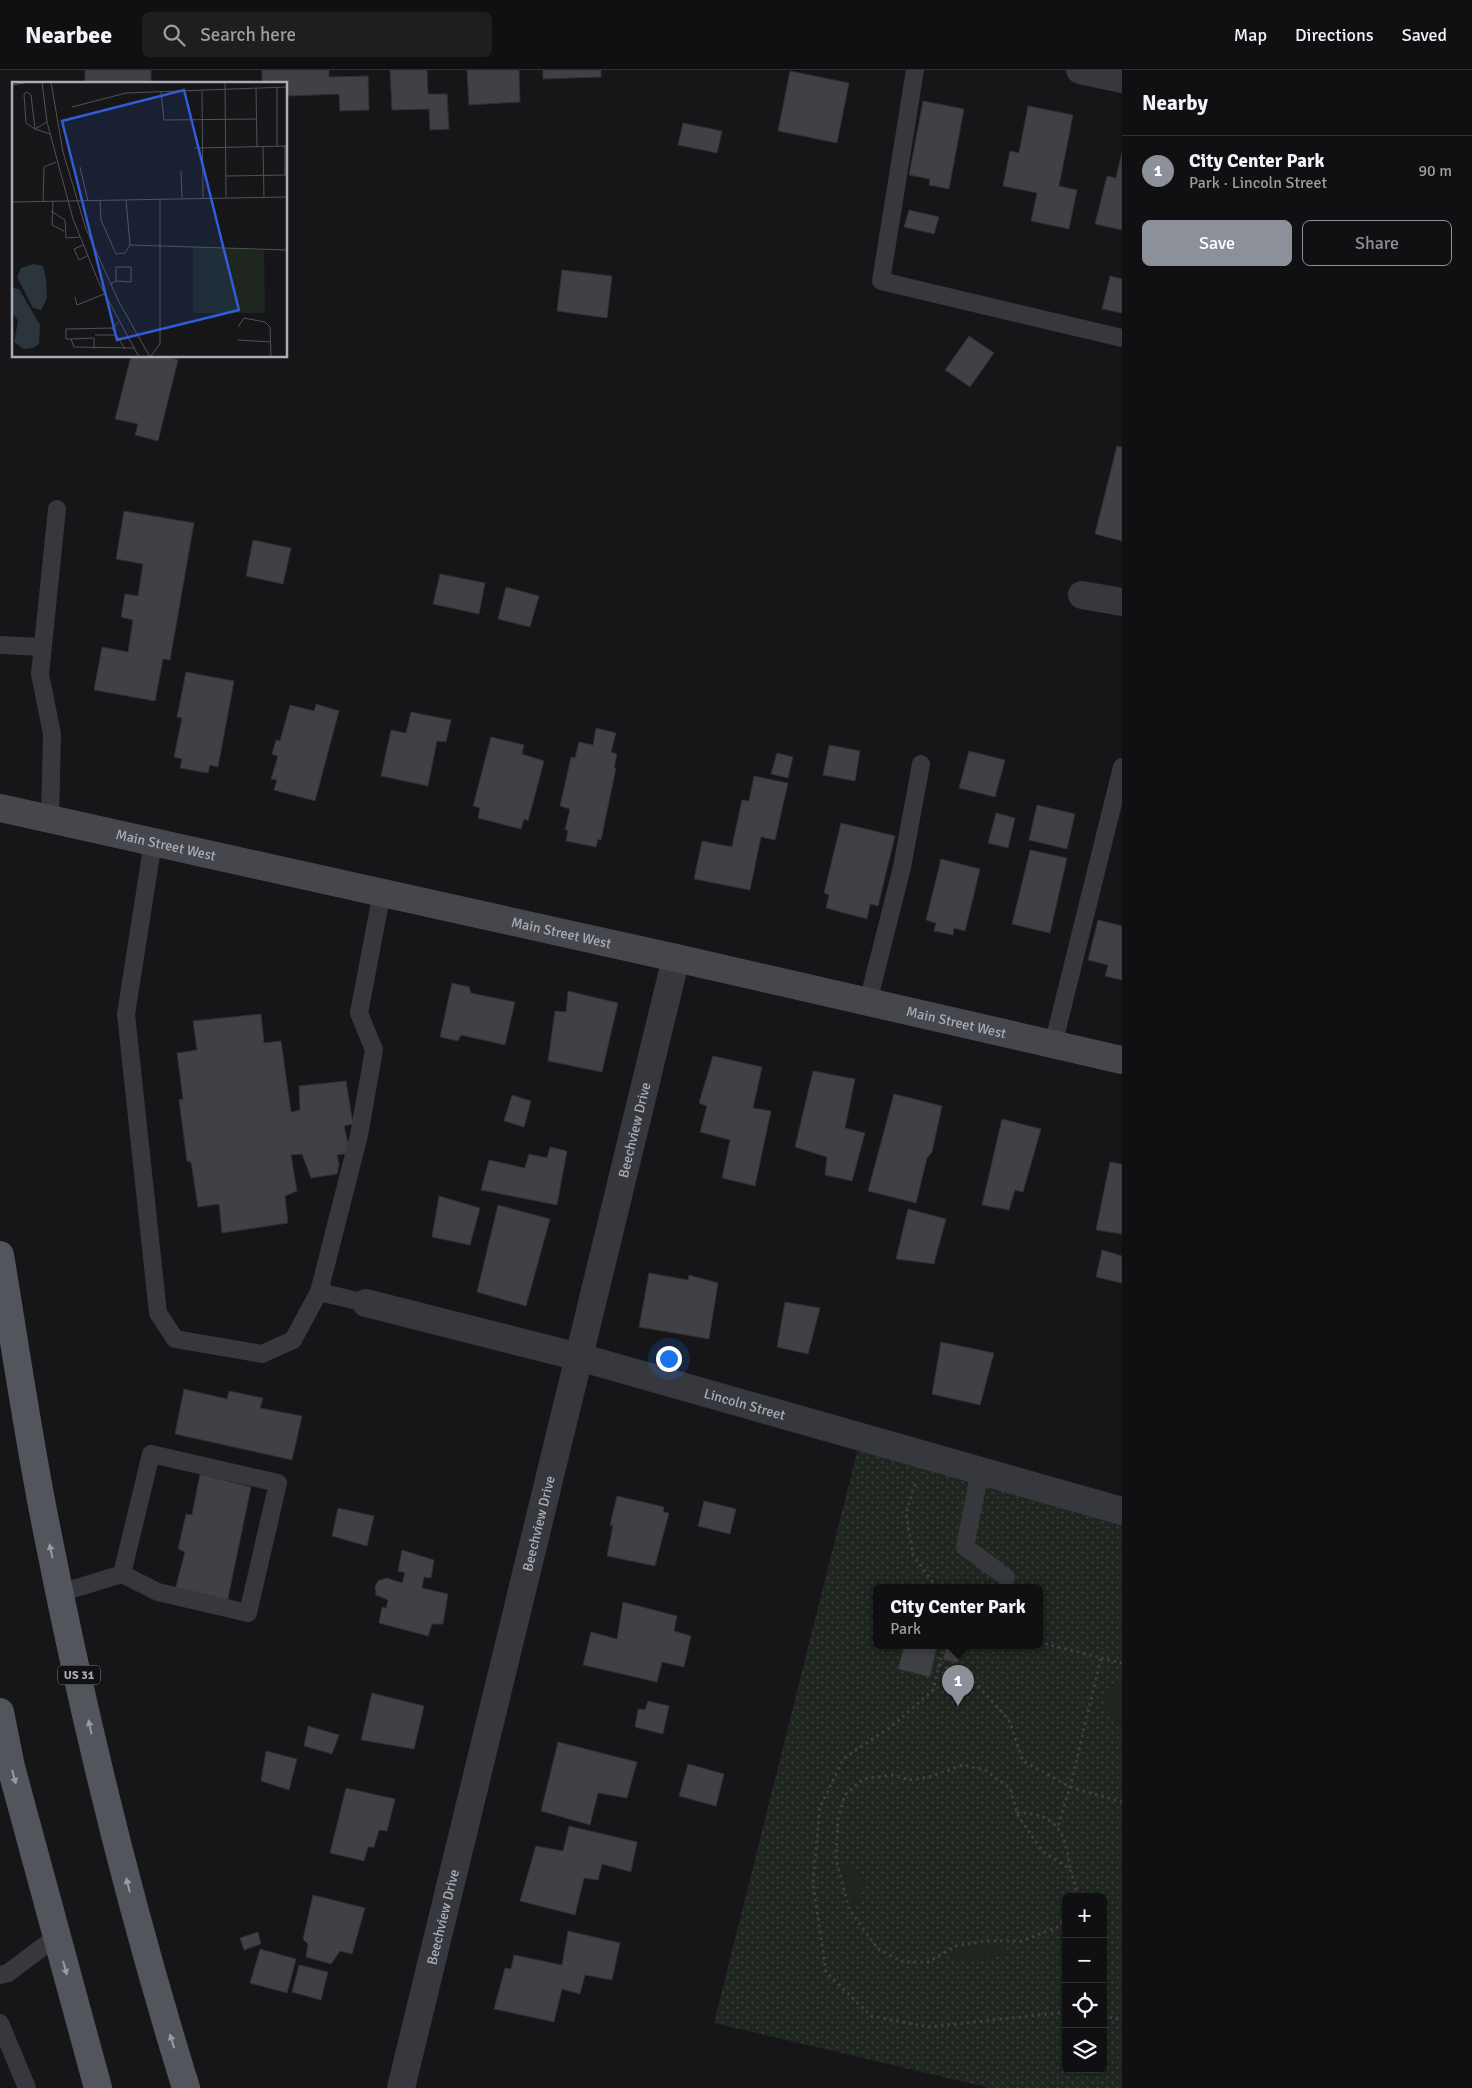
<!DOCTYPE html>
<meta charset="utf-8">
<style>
:root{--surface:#101012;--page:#1e1e20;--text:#f1f3f6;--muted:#9c9d9f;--line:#303032;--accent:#8c9099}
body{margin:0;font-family:Signika,sans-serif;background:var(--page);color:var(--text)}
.controls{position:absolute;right:15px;bottom:15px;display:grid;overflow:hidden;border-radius:8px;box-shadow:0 1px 4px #0004}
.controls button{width:45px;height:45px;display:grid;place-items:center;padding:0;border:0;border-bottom:1px solid var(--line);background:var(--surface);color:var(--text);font:25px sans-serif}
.you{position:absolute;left:668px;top:1288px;width:18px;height:18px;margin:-12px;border:4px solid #fff;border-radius:50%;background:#1a73e8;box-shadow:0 0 0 8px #1a73e833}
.badge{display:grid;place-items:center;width:32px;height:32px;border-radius:50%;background:var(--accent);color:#fff;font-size:16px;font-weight:700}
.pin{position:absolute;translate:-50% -41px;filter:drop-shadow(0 1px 2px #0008)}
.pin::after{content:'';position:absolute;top:26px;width:18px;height:15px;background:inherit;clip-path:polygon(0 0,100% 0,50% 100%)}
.popup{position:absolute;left:873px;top:1514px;width:170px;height:65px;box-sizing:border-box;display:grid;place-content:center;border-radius:8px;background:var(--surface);filter:drop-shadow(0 1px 4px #0005);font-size:16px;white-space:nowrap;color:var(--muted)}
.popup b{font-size:19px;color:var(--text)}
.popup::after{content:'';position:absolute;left:50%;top:100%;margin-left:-10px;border:10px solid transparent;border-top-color:var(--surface)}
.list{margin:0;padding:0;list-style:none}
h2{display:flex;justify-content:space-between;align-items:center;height:65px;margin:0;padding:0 20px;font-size:21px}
h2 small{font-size:16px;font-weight:400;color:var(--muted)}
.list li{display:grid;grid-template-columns:32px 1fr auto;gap:15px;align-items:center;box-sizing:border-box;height:70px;padding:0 20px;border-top:1px solid var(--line)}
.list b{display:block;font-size:19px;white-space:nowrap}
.list p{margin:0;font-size:16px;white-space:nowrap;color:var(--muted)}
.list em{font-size:16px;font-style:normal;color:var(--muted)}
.actions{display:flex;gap:10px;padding:15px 20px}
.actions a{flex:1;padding:11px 0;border:1px solid var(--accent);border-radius:8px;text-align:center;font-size:18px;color:var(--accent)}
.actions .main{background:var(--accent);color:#fff}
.icon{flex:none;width:28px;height:28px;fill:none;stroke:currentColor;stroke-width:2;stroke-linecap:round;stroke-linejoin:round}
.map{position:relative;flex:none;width:1122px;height:2018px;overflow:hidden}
header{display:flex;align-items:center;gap:30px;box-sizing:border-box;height:70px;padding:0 25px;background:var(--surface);border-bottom:1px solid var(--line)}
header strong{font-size:24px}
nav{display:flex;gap:28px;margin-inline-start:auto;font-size:18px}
.search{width:350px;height:45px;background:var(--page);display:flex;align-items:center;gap:12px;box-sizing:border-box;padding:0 18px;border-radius:8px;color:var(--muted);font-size:19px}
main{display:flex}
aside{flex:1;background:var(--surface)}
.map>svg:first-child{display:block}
.park{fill:url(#park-dots);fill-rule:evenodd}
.garden{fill:#1e261f}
.building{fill:#404145;stroke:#303034}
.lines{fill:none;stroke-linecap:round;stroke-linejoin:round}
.path{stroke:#3d3f44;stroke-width:3;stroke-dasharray:2.5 4;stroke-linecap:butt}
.lane{stroke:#37383d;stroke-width:18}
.street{stroke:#37383d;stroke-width:28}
.secondary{stroke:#45474d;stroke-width:28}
.primary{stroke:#53555c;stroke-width:28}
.oneway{fill:#979ba6}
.labels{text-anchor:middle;stroke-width:4;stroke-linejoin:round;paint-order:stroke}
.shield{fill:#111113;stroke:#7b7e86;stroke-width:1}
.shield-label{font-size:12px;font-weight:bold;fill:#a8adb8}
.street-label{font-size:14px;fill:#a8adb8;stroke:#111113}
.inset-road{fill:none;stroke:#505258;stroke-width:1}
.view{fill:#325cd3;fill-opacity:0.15;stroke:#325cd3;stroke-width:2.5}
.inset-edge{fill:none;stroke:#a8adb8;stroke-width:2.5}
</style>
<header>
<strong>Nearbee</strong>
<div class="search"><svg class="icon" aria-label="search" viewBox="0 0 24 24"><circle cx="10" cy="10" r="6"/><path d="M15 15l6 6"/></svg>Search here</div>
<nav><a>Map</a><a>Directions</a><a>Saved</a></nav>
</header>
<main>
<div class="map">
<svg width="1122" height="2018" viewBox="0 0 1122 2018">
<defs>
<pattern id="park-dots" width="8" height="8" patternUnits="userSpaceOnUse" patternTransform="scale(1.25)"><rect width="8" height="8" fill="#1e261f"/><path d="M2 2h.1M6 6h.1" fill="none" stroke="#3c433d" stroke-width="1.8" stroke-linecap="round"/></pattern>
</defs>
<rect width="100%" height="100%" fill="#161618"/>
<path class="park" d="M861,1366l261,80v572h-132l-276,-65zM877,1517h162v58h-162zM1066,1827h37v172h-37z"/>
<path class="garden" d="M1122,1608v47c-20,-17 -26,-33 0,-47z
M837,1792c30,6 35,27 12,47z
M987,1871h22l-6,14 -33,6 -27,-7 13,-8z"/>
<path class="building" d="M85,0h66v14h-66z
M262,0h67v7l39,-1 1,34 -29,1 -1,-17 -53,2v-12h-24z
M390,0h37l1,24h19l2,35 -19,1 -1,-21 -37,1z
M467,0h52l1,32 -51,3z
M543,0h58v7l-58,2z
M790,1l59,12 -12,60 -59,-12z
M923,31l41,8 -15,80 -20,-4 1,-6 -21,-4z
M1028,36l45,9 -14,71 18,4 -8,39 -38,-8 6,-28 -34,-7 7,-35 9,2z
M683,53l39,8 -5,22 -39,-8z
M1122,82v78l-27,-6 12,-48 9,2z
M909,140l30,7 -5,17 -30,-7z
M562,200l50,6 -5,42 -50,-7z
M1110,206l12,3v34l-20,-4z
M969,266l25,17 -24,34 -25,-17z
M131,286h34l13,4 -20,81 -23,-6 3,-11 -23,-5z
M1117,376l5,1v94l-27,-7z
M124,441l70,12 -24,137 -7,-1 -8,42 -61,-11 8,-43 26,5 5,-32 -12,-3 4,-23 13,2 5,-32 -27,-5z
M253,470l38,8 -8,36 -37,-8z
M440,504l45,9 -6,31 -46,-10z
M506,517l33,9 -9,31 -32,-8z
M186,602l48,9 -16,86 -8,-2 -2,8 -28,-5 2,-9 -8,-2 8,-39 -5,-1z
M316,634l23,7 -24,90 -41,-11 3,-10 -6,-1 7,-23 -6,-2 4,-14 4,1 10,-36 24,6z
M411,642l40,8 -5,22 -9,-1 -9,45 -47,-10 10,-46 15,3z
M596,658l20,5 -5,19 6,2 -3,14h2l-15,72 -3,-1 -2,8 -30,-6 2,-11h-3l5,-21 -10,-3 11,-49 4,1 4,-16 14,3z
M491,667l33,8 -2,9 22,7 -16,60 -4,-2 -3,10 -43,-11 2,-10 -7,-2z
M829,675l31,6 -5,30 -32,-6z
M969,681l36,9 -10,37 -36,-9z
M777,683l16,4 -5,21 -17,-4z
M754,706l34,7 -13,57 -14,-3 -11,53 -56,-11 8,-38 30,6 10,-47 7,1z
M1037,735l38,9 -8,35 -38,-9z
M996,743l19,5 -7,30 -20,-5z
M841,753l54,13 -17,70 -8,-2 -3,15 -41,-11 3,-13 -5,-2z
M1030,780l37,8 -17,75 -38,-9z
M941,789l39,10 -15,62 -11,-3 -1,7 -19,-4 2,-8 -10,-3z
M1098,850l24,6v54l-17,-4 3,-11 -20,-5z
M452,913l17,4 2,6 44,9 -10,43 -44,-10 -3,6 -18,-4z
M568,921l50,12 -16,69 -54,-11 7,-50 11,1z
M261,944l3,29 17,-2 10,71 9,-2 -1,-24 47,-5 7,43 -9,2 6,27 -13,2 2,9 -2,10 -26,4 -9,-24 -11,1 6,36 -12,5 3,27 -66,10 -3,-29 -21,3 -7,-45 -4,-1 -8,-61 4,-1 -6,-46 20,-3 -4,-29z
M713,986l49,11 -9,41 18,3 -16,75 -33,-8 8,-38 -30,-8 7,-26 -8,-3z
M813,1001l42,8 -10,49 20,5 -13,48 -27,-6 2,-18 -32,-10z
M894,1024l48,12 -10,46 -5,6 -11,45 -48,-12z
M512,1025l19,6 -7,26 -20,-6z
M1002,1049l39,10 -18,63 -8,-2 -6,20 -27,-5z
M550,1077l17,4 -10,54 -76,-15 8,-30 36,8 4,-14 18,4z
M1110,1092l12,2v70l-26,-4z
M439,1126l41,12 -10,37 -38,-8z
M498,1135l52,14 -24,87 -49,-14z
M908,1139l38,10 -12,45 -38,-5z
M1102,1180l20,6v27l-26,-6z
M649,1203l39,7 1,-5 29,8 -9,56 -70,-12z
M785,1232l35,6 -12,46 -31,-7z
M941,1272l53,11 -14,52 -48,-11z
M184,1319l43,10 2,-8 34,7 -3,10 42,8 -10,44 -117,-26z
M200,1404l51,13 -24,116 -52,-13 10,-38 -7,-3 8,-35 6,1z
M617,1426l47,11 -1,5 6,1 -14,53 -48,-10 6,-31h-3z
M704,1431l32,8 -6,25 -32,-8z
M338,1438l36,8 -7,30 -35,-10z
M402,1480l32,10 -3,18 -7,-1 -2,11 26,6 -5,30h-11l-4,12 -49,-13 3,-16 4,1 2,-8 -12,-5 -1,-8 3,-6 9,-3 15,5 3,-10 -7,-2z
M623,1532l54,14 -3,15 17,5 -7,31 -22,-5 -5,20 -74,-17 8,-33 26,7z
M904,1575h33l-7,32 -32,-8z
M947,1575h14l-3,18 -15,-4z
M372,1623l52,13 -10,43 -53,-9z
M648,1631l21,5 -6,28 -28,-7 3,-18 7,1z
M308,1656l31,9 -7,19 -28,-8z
M558,1672l79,20 -10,36 -29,-5 -8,32 -49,-14z
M266,1681l31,8 -8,31 -28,-9z
M688,1694l36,10 -8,32 -37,-10z
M346,1718l49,11 -8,32 -8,-1 -5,17h-6l-4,14 -34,-8z
M569,1756l68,16 -6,30 -29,-8 -4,16 -14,-2 -9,37 -55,-14 16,-55 27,5z
M313,1825l52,13 -13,46 -12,-3 -9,13 -25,-7 2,-13 -5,-5z
M568,1861l52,12 -8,37 -27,-5 -5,19 -18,-5 -8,33 -60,-13 11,-41 6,1 3,-14 48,10z
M258,1862l3,12 -17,6 -4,-12z
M260,1879l36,10 -9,34 -37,-10z
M299,1895l29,7 -7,28 -29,-8z"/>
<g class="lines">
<path class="path" d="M915,1414l-9,29 7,42 23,32
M1039,1572l62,16 -31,129 -12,39
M944,1575l-11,45 -41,36 -48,32 -24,49 -7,76 13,89 45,44 58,11 137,-15
M1101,1588l21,5
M939,1595l30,11 40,44 14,41 47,26 52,15
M1017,1743c39,-1 49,20 53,55
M1066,1846l-8,11 -36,14h-35l-31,5 -28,16h-25l-25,-13 -29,-40 -13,-50 2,-40 7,-24 18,-16 30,-4 16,5 20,-3 34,-12 22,5 25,18 8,28 25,36 27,17 6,17 -2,11
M1103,1946l19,4"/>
<path class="lane" d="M915,0l-34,211 241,57
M0,575l43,2
M50,749l2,-85 -12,-60 17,-165
M153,772l-27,172 32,299 17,26 87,15 31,-14 26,-48 40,-157 15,-85 -15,-37 23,-121
M868,932l34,-135 19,-103
M1053,975l69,-278
M319,1222l47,11
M980,1401l-15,76 41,30
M60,1523l62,-19 29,-120 127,29 -30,130 -90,-21 -36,-18
M0,1905l8,-2 48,-36
M0,1953l27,65"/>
<g class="street">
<path d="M1080,0l42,9"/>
<path d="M1082,525l40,7"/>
<path id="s1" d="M366,1233l213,54 543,154"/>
<path id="s2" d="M401,2018l275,-1130"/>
</g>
<path class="secondary" id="s3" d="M0,738l676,150 446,102"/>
<path class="primary" d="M0,1185c15,90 28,181 46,271 37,189 83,378 140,562
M0,1642l11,55 87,321"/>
</g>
<defs><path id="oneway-solid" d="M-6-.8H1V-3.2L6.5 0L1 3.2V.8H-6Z" transform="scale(1.25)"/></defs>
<g class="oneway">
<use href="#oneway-solid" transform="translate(51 1481) rotate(-102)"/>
<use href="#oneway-solid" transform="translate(90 1657) rotate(-102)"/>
<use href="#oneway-solid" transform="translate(14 1707) rotate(75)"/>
<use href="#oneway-solid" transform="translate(128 1815) rotate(-104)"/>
<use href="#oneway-solid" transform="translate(65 1898) rotate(75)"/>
<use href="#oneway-solid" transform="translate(172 1971) rotate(-107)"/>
</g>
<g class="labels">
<rect class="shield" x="58" y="1595.5" width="42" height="19" rx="4"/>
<g class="shield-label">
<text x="79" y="1609">US 31</text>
</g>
<g class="street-label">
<text dy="5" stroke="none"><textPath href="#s3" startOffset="170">Main Street West</textPath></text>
<text dy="5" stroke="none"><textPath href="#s3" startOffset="575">Main Street West</textPath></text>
<text dy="5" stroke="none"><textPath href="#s3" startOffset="980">Main Street West</textPath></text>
<text dy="5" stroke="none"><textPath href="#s2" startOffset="986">Beechview Drive</textPath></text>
<text dy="5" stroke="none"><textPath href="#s1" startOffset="392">Lincoln Street</textPath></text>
<text dy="5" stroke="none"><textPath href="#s2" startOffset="581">Beechview Drive</textPath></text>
<text dy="5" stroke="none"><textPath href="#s2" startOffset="176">Beechview Drive</textPath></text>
</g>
</g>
<g transform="translate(12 12)">
<rect width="275" height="275" fill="#161618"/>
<path d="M181,164l71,4 1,63h-72z" fill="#1e261f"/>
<path d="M239 188a7 7 0 1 1 14 0a7 7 0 1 1-14 0Z" fill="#1e261f"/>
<path d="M21,182l10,2 3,12 1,20 -6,12 -8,-2 -16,-31 4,-9zM0,206l7,1 21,36 -1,19 -6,4 -9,1 -10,-7 4,-21 -6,-9z" fill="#2c353c"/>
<path class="inset-road" d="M30,0l5,40 26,97 26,64 40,74M39,0l12,70 23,77 33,73 31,55M213,0l1,115M0,3l17,-3M265,5v60M244,7l1,58M190,9l1,107M15,10l4,3 4,34 -9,-6 -2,-29zM149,10l3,28 93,-1M60,25l54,-14 161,-6M35,40l-12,7 15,5M273,64v29M251,65l1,50M182,66l93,-2M68,85l8,34M169,89l1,27M214,94l61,-1M88,118l1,20 15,34 9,-1 5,-8 -4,-45M41,119l-1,24 12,6M0,120l275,-5M31,120l1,-35 12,-5M39,129l14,9 1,18 14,-1M71,163l-9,4 5,11 8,-4M118,163l157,5M98,202l6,-3v-14h15v15l-15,-1M63,215l2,8 27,-11M107,240l-7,6 -46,1v10h5l3,8 60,1M226,245l6,-9 21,4 5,5 1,30M100,246l13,21M83,253h21M59,257l23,-1v11M226,258l33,2M138,275l10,-13v-145"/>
<path class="view" d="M172,8l55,220 -122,30 -55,-219z"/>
<rect width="275" height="275" class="inset-edge"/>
</g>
</svg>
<div class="controls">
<button>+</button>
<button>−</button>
<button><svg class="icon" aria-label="locate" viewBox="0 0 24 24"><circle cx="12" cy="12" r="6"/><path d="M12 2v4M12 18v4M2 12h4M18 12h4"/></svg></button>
<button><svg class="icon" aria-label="layers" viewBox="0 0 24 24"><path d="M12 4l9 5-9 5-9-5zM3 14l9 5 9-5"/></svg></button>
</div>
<div class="you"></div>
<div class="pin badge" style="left:958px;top:1636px">1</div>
<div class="popup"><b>City Center Park</b>Park</div>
</div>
<aside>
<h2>Nearby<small></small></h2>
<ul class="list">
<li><span class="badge">1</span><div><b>City Center Park</b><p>Park · Lincoln Street</p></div><em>90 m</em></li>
</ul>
<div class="actions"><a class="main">Save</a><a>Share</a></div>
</aside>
</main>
